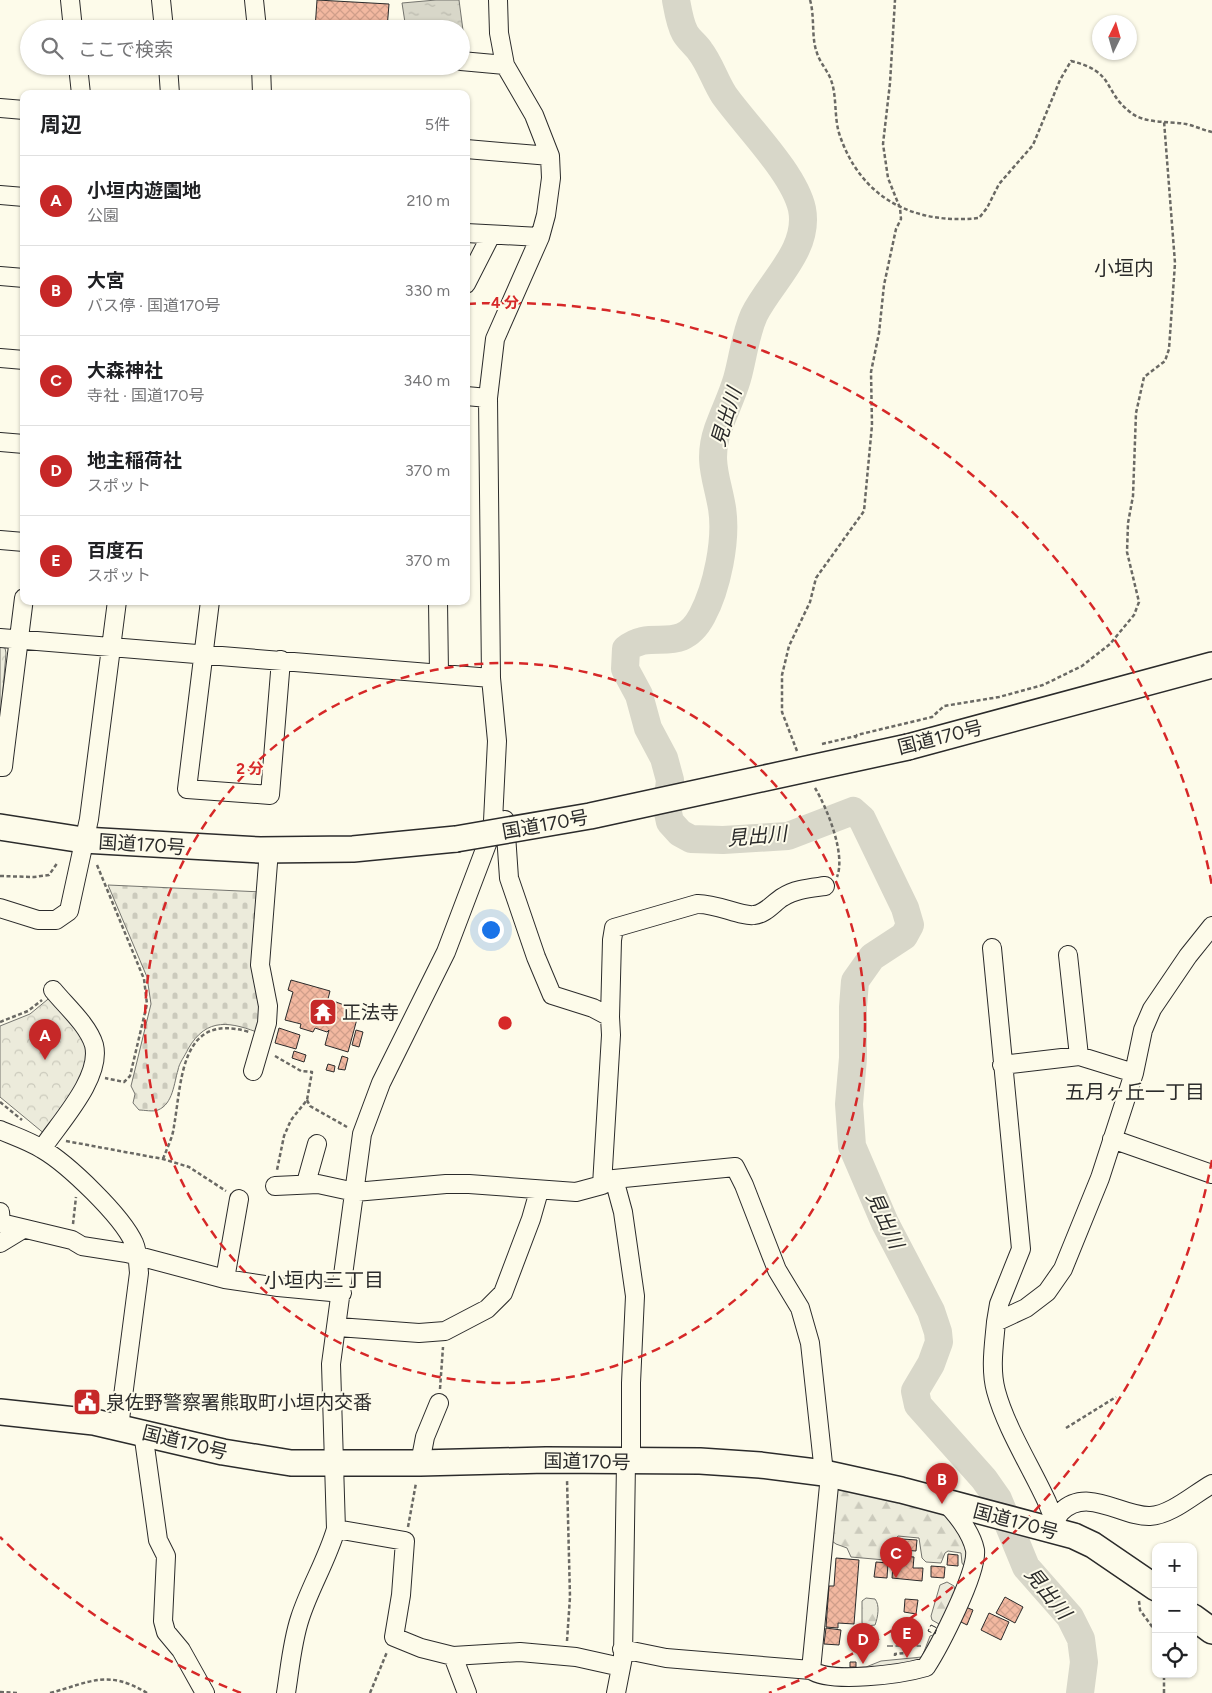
<!DOCTYPE html>
<html lang="ja">
<meta charset="utf-8">
<style>
:root{--surface:#fff;--page:#f6f6f6;--text:#202124;--muted:#757577;--line:#e0e0e0;--accent:#c62828}
body{margin:0;font-family:Figtree,"Noto Sans JP",sans-serif;background:var(--page);color:var(--text)}
.controls{position:absolute;right:15px;bottom:15px;display:grid;overflow:hidden;border-radius:10px;box-shadow:0 1px 4px #0004}
.controls button{width:45px;height:45px;display:grid;place-items:center;padding:0;border:0;border-bottom:1px solid var(--line);background:var(--surface);color:var(--text);font:25px sans-serif}
.compass{position:absolute;left:1092px;top:15px;width:45px;height:45px;border-radius:50%;background:var(--surface);box-shadow:0 1px 4px #0004;rotate:5deg}
.you{position:absolute;left:490px;top:929px;width:18px;height:18px;margin:-12px;border:4px solid #fff;border-radius:50%;background:#1a73e8;box-shadow:0 0 0 8px #1a73e833}
.badge{display:grid;place-items:center;width:32px;height:32px;border-radius:50%;background:var(--accent);color:#fff;font-size:16px;font-weight:700}
.pin{position:absolute;translate:-50% -41px;filter:drop-shadow(0 1px 2px #0008)}
.pin::after{content:'';position:absolute;top:26px;width:18px;height:15px;background:inherit;clip-path:polygon(0 0,100% 0,50% 100%)}
.list{margin:0;padding:0;list-style:none}
h2{display:flex;justify-content:space-between;align-items:center;height:65px;margin:0;padding:0 20px;font-size:21px}
h2 small{font-size:16px;font-weight:400;color:var(--muted)}
.list li{display:grid;grid-template-columns:32px 1fr auto;gap:15px;align-items:center;box-sizing:border-box;height:90px;padding:0 20px;border-top:1px solid var(--line)}
.list b{display:block;font-size:19px;white-space:nowrap}
.list p{margin:0;font-size:16px;white-space:nowrap;color:var(--muted)}
.list em{font-size:16px;font-style:normal;color:var(--muted)}
.icon{flex:none;width:28px;height:28px;fill:none;stroke:currentColor;stroke-width:2;stroke-linecap:round;stroke-linejoin:round}
.map{position:relative;flex:none;width:1212px;height:1693px;overflow:hidden}
.search{position:absolute;background:var(--surface);box-shadow:0 1px 4px #0004;left:20px;top:20px;width:450px;height:55px;display:flex;align-items:center;gap:12px;box-sizing:border-box;padding:0 18px;border-radius:28px;color:var(--muted);font-size:19px}
.panel{position:absolute;background:var(--surface);box-shadow:0 1px 4px #0004;left:20px;top:90px;width:450px;height:515px;border-radius:10px}
.map>svg:first-child{display:block}
.forest{fill:url(#forest-firs);stroke:#74746e}
.cemetery{fill:url(#cemetery-stones);stroke:#74746e}
.park{fill:url(#park-crowns);stroke:#74746e}
.water{fill:url(#water-ripples);stroke:#74746e}
.lines{fill:none;stroke-linecap:round;stroke-linejoin:round}
.river{stroke:#d8d7c9;stroke-width:28}
.building{fill:url(#building-cross-hatch);stroke:#2b2b2b}
.minor-casing{stroke:#2b2b2b;stroke-width:20}
.highway-casing{stroke:#2b2b2b;stroke-width:28}
.path{stroke:#6a6964;stroke-width:2.5;stroke-dasharray:4 2.5;stroke-linecap:butt}
.minor{stroke:#fdfbea;stroke-width:18}
.highway{stroke:#fdfbea;stroke-width:25}
.highway-bridge-casing{stroke:#2b2b2b;stroke-width:28;stroke-linecap:butt}
.highway-bridge{stroke:#fdfbea;stroke-width:25}
.fence{stroke:#2b2b2b;stroke-width:1;stroke-dasharray:6 2.5;stroke-linecap:butt}
.ring{fill:none;stroke:#d62828;stroke-width:2.5;stroke-dasharray:9 6}
.labels{text-anchor:middle;stroke-width:4;stroke-linejoin:round;paint-order:stroke}
.street-label{font-size:19px;fill:#2b2b2b;stroke:#fdfbea}
.poi-label{font-size:19px;fill:#2b2b2b;stroke:#fdfbea;text-anchor:start}
.neighbourhood-label{font-size:20px;fill:#2b2b2b;stroke:#fdfbea}
.water-label{font-size:20px;font-style:italic;fill:#2b2b2b;stroke:#fdfbea}
.centre{fill:#d62828;stroke:#fdfbea;stroke-width:2.5}
.ring-label{font-size:15px;text-anchor:middle;font-weight:bold;fill:#d62828;stroke:#fdfbea;stroke-width:4;stroke-linejoin:round;paint-order:stroke}
</style>
<div class="map">
<svg width="1212" height="1693" viewBox="0 0 1212 1693">
<defs>
<pattern id="forest-firs" width="22" height="20" patternUnits="userSpaceOnUse" patternTransform="scale(1.25)"><rect width="22" height="20" fill="#ecebdb"/><path d="M5 1l3.5 6h-7zM16 11l3.5 6h-7z" fill="#cbcabc"/></pattern>
<pattern id="cemetery-stones" width="16" height="16" patternUnits="userSpaceOnUse" patternTransform="scale(1.25)"><rect width="16" height="16" fill="#ecebdb"/><path d="M2 7V4a2 2 0 0 1 4 0v3zM10 15v-3a2 2 0 0 1 4 0v3z" fill="#cbcabc"/></pattern>
<pattern id="park-crowns" width="20" height="18" patternUnits="userSpaceOnUse" patternTransform="scale(1.25)"><rect width="20" height="18" fill="#ecebdb"/><path d="M2 6a3 3 0 1 1 6 0M12 15a3 3 0 1 1 6 0" fill="none" stroke="#cbcabc"/></pattern>
<pattern id="water-ripples" width="26" height="14" patternUnits="userSpaceOnUse" patternTransform="scale(1.25)"><rect width="26" height="14" fill="#d8d7c9"/><path d="M2 4q2-2 4 0t4 0M15 11q2-2 4 0t4 0" fill="none" stroke="#bab9ad"/></pattern>
<pattern id="building-cross-hatch" width="8" height="8" patternUnits="userSpaceOnUse" patternTransform="scale(1.25)"><rect width="8" height="8" fill="#f2b8a0"/><path d="M0 0l8 8M0 8l8-8" fill="none" stroke="#d09e8a"/></pattern>
</defs>
<rect width="100%" height="100%" fill="#fdfbea"/>
<path class="forest" d="M841,1487l106,24 24,43 -7,12 -2,-3 -1,-10 -13,-2 -3,2 -4,10 -15,-1 -4,-4 -3,-20 -21,-2c-7,7 -5,18 -13,24l-34,-3 -4,-9 -11,-4 -4,-3 4,-50z
M947,1582l7,4 1,5 -13,32 -3,1 -7,-4 -1,-4 9,-31z
M866,1598l9,1c5,6 3,18 0,26l-9,1 -4,-3v-22z
M933,1635l3,1 -10,23 -57,11 -24,-2 21,-1 15,-6 41,-4 8,-21z"/>
<path class="cemetery" d="M108,885l154,7v142c-31,-12 -55,-18 -74,15 -3,7 -9,14 -10,21 -4,13 -5,34 -20,40 -5,2 -14,0 -19,0l-6,-7 2,-9 -4,-8 20,-82 -4,-27z"/>
<path class="park" d="M0,647l5,1 1,5 -6,73z
M53,995l35,49v28l-42,63 -46,-38v-71l30,-12z"/>
<path class="water" d="M436,0h23l5,38h-3v-9h-55l-4,-26z"/>
<g class="lines">
<path class="river" d="M676,0c2,11 4,24 9,33 4,7 11,12 15,18 10,13 15,30 24,44 22,31 70,78 78,114 8,41 -32,73 -48,106 -9,20 -11,43 -17,64 -5,17 -13,33 -19,50 -11,32 -1,49 4,79 5,32 -5,80 -20,108 -22,41 -50,11 -76,33l-1,20 14,26 9,33 16,30 6,22 -3,28 3,14 10,11 11,6 32,1 65,-4 65,-25 9,8 43,89 5,17 -6,11 -32,21 -17,24 -2,26v51l-4,46 3,42 33,77 46,88 7,21 1,10 -8,22 -16,27 3,14 66,74 14,20 28,68 44,50 11,22 3,23 -4,31"/>
</g>
<path class="building" d="M317,0l72,4 -2,25h-72z
M291,980l39,11 -2,8 24,9 -3,9 8,2 -9,33 -23,-7 4,-15 -2,2 -12,-4 -2,4 -13,-4 1,-4 -16,-4 8,-28 -5,-2z
M279,1028l21,7 -4,14 -21,-6z
M356,1030l7,2 -4,15 -7,-2z
M294,1051l12,4 -2,7 -12,-4z
M342,1056l6,2 -3,12 -7,-1z
M328,1064l7,2 -1,6 -8,-2z
M902,1539l15,1 -1,11 -15,-1z
M948,1554l10,1v11l-11,-1z
M902,1556l12,1 -1,11h10l-1,13 -30,-3 1,-12 8,1z
M836,1558l23,2 -5,64 -16,-1v5l-12,-1 3,-41h5z
M876,1562l12,1 -1,15 -13,-1z
M931,1566l14,1 -1,11 -13,-1z
M1005,1597l18,10 -8,16 -19,-10z
M905,1599l13,1 -2,14 -12,-2z
M963,1606l10,4 -6,15 -10,-5z
M989,1613l20,9 -8,18 -20,-10z
M826,1628l15,2 -2,15 -15,-1z
M850,1662h6v5h-6z"/>
<g class="lines">
<defs>
<path id="minor" d="M70,0l3,29
M161,0l3,29
M254,0l3,29
M461,61l44,4
M78,66l3,28
M168,66l2,28
M261,66l1,28
M0,108l24,2
M466,149l84,7
M0,195l24,2
M466,233l74,4
M0,276l24,2
M466,284l25,-49
M0,358l24,2
M466,396l22,2
M0,442l24,2
M0,540l24,2
M210,601l-23,188 83,6 11,-135
M438,601l1,72
M0,638l491,40
M0,767h3l1,-9 20,-160
M505,820l4,58 27,79 16,38 41,13 17,9 1,18 -9,150
M0,908l38,12h18l13,-9 20,-92 28,-218
M992,948l29,301 -22,55 -3,18
M1068,955l11,101
M610,1017l2,-77 2,-12 83,-24c18,-1 45,13 57,11 12,-1 20,-13 29,-18 12,-8 28,-9 42,-11
M1002,1065l77,-9 55,17
M253,1071l14,-48 1,-17 -8,-41 9,-115
M0,1130c14,6 29,11 42,19 26,15 80,67 92,94 4,9 4,20 5,30l-20,154
M1112,1139l100,35
M42,1149c17,-26 60,-71 52,-104 -6,-20 -28,-39 -41,-55
M614,1179l9,33 12,84 -4,87v79
M306,1183l11,-39
M275,1186l43,-2 37,8 91,-8h23l107,8 26,-7 12,-6 121,-12 9,18 33,85 23,38 10,35 14,130
M0,1212l1,11 71,17 10,6 45,7 98,26 53,8 64,6
M0,1243l23,-14
M225,1279l14,-80
M338,1327l81,6 26,-2 42,-22 16,-16 28,-74 8,-28
M143,1432l15,108 8,16 -3,65 3,11 15,18 24,43
M420,1463l5,-26 14,-34
M336,1529l69,12 -4,54 -7,42 27,11 32,8 67,-4 56,5 45,10
M1052,1529v-15l-5,-12c-16,-35 -41,-74 -51,-111 -6,-22 -2,-46 0,-69l30,-14 21,-16 16,-23 37,-91 34,-105 9,-43 9,-21 36,-53 24,-30
M1052,1529c3,-5 5,-13 9,-17 26,-26 61,5 89,4 21,-1 44,-22 62,-32
M622,1649l44,9 145,12 19,-195
M453,1656l14,37
M811,1670c20,14 91,4 115,-3 13,-20 52,-95 49,-117 -4,-19 -19,-36 -31,-49
M286,1693c4,-25 6,-51 14,-75 10,-31 27,-58 36,-89l-5,-165 31,-230 19,-51 65,-131 41,-108 6,-23 4,-80 -6,-63 -3,-280 7,-59 45,-102 6,-22 5,-37 -1,-22 -16,-41 -29,-50 -6,-32 -1,-33
M616,1693l7,-36 3,-195"/>
<path id="highway" d="M908,747l304,-82
M0,827l83,13 177,10 93,-1 103,-10
M0,1412l94,10 129,30 68,11h129l126,-3 154,1 60,4 64,8 77,17 173,46 19,9 63,43
M1193,1617l19,14"/>
</defs>
<use href="#minor" class="minor-casing"/>
<use href="#highway" class="highway-casing"/>
<path class="path" d="M810,0c5,17 1,37 7,53 3,10 11,18 14,27 6,16 3,36 8,53 21,65 74,92 140,85l8,-10 12,-24 34,-39 27,-65 11,-19c45,11 31,29 59,51 14,12 39,9 56,12 9,2 17,6 26,8
M855,738l2,-3 75,-18 12,-11 55,-9 44,-12 39,-19 28,-22 24,-29 5,-13 -12,-50 1,-29 5,-27 3,-83 8,-36 21,-16 4,-12 6,-86 -11,-142
M822,744l34,-8
M797,751l-15,-39v-37l7,-29 21,-44 6,-24 48,-67 8,-86 -1,-53 8,-39 5,-48 12,-56 5,-10 -1,-11 -12,-30 -5,-34 7,-61 5,-83
M815,788c12,20 31,66 22,89
M97,865l47,114 3,25 -17,72 -6,6 -19,-4
M0,876l34,1 15,-2 9,-13
M0,1022l28,-11 14,-11
M275,1056l26,15 11,1 -5,28 -16,20 -7,16 -7,34
M307,1100l3,6 37,21
M0,1102l22,18
M66,1141l97,18 26,8 37,24
M163,1159c4,-11 10,-22 11,-33 8,-45 6,-115 75,-94
M73,1224l3,-27
M440,1389l3,-42
M1066,1428l50,-31
M408,1527l8,-44
M1139,1601l1,9 16,22
M567,1641l3,-44 -3,-118
M895,1656v-2l10,-1v-9
M0,1692l19,1
M50,1693c41,-11 57,-24 97,0
M370,1693l17,-41
M1164,1693v-19"/>
<use href="#minor" class="minor"/>
<use href="#highway" class="highway"/>
<defs>
<path id="highway-bridge" d="M456,839l134,-23 318,-69"/>
</defs>
<use href="#highway-bridge" class="highway-bridge-casing"/>
<use href="#highway-bridge" class="highway-bridge"/>
<path class="fence" d="M931,1625l6,3 -2,6 -7,-3z
M912,1642v4h9
M887,1646h13v-4"/>
</g>
<g class="ring">
<circle cx="505" cy="1023" r="360"/>
<path d="M1212 1160A720 720 0 0 1 769 1693M241 1693A720 720 0 0 1 0 1537M467 304A720 720 0 0 1 1212 886"/>
</g>
<defs>
<symbol id="temple-square" viewBox="-11 -11 22 22"><rect x="-9" y="-9" width="18" height="18" rx="4" fill="#c62828" stroke="#fdfbea"/><path d="M0-6L5-2H3V0L6.5 2.5H4V6H1.5V3h-3V6H-4V2.5H-6.5L-3 0V-2H-5Z" fill="#fff"/></symbol>
<symbol id="civic-square" viewBox="-11 -11 22 22"><rect x="-9" y="-9" width="18" height="18" rx="4" fill="#c62828" stroke="#fdfbea"/><path d="M-.6-6.5H3V-4.5H.6V-3L4-1V1h2V6H-6V1h2V-1L-.6-3ZM-1.2 2.5V6h2.4V2.5Z" fill="#fff"/></symbol>
</defs>
<g fill-rule="evenodd">
<use href="#temple-square" x="307" y="996" width="32" height="32"/>
<use href="#civic-square" x="71" y="1386" width="32" height="32"/>
</g>
<g class="labels">
<g class="street-label">
<text transform="translate(940 737) rotate(-14)" y="7">国道170号</text>
<text transform="translate(545 824) rotate(-10)" y="7">国道170号</text>
<text transform="translate(142 844) rotate(4)" y="7">国道170号</text>
<text transform="translate(185 1442) rotate(14)" y="7">国道170号</text>
<text transform="translate(587 1461) rotate(1)" y="7">国道170号</text>
<text transform="translate(1016 1521) rotate(15)" y="7">国道170号</text>
</g>
<g class="poi-label">
<text x="342" y="1019">正法寺</text>
<text x="106" y="1409">泉佐野警察署熊取町小垣内交番</text>
</g>
<g class="neighbourhood-label">
<text x="1124" y="275">小垣内</text>
<text x="1135" y="1099">五月ヶ丘一丁目</text>
<text x="324" y="1287">小垣内三丁目</text>
</g>
<g class="water-label">
<text transform="translate(726 417) rotate(-73)" y="7">見出川</text>
<text transform="translate(757 836) rotate(-5)" y="7">見出川</text>
<text transform="translate(885 1220) rotate(65)" y="7">見出川</text>
<text transform="translate(1048 1593) rotate(51)" y="7">見出川</text>
</g>
</g>
<circle cx="505" cy="1023" r="8" class="centre"/>
<g class="ring-label">
<text x="505" y="308">4 分</text>
<text x="250" y="774">2 分</text>
</g>
</svg>
<div class="controls">
<button>+</button>
<button>−</button>
<button><svg class="icon" aria-label="locate" viewBox="0 0 24 24"><circle cx="12" cy="12" r="6"/><path d="M12 2v4M12 18v4M2 12h4M18 12h4"/></svg></button>
</div>
<svg class="compass" viewBox="-18 -18 36 36"><path d="M0-13l5 13h-10z" fill="#e53935"/><path d="M0 13l5-13h-10z" fill="#757577"/></svg>
<div class="you"></div>
<div class="pin badge" style="left:45px;top:1060px">A</div>
<div class="pin badge" style="left:942px;top:1504px">B</div>
<div class="pin badge" style="left:896px;top:1578px">C</div>
<div class="pin badge" style="left:863px;top:1664px">D</div>
<div class="pin badge" style="left:907px;top:1658px">E</div>
<div class="search"><svg class="icon" aria-label="search" viewBox="0 0 24 24"><circle cx="10" cy="10" r="6"/><path d="M15 15l6 6"/></svg>ここで検索</div>
<section class="panel">
<h2>周辺<small>5件</small></h2>
<ul class="list">
<li><span class="badge">A</span><div><b>小垣内遊園地</b><p>公園</p></div><em>210 m</em></li>
<li><span class="badge">B</span><div><b>大宮</b><p>バス停 · 国道170号</p></div><em>330 m</em></li>
<li><span class="badge">C</span><div><b>大森神社</b><p>寺社 · 国道170号</p></div><em>340 m</em></li>
<li><span class="badge">D</span><div><b>地主稲荷社</b><p>スポット</p></div><em>370 m</em></li>
<li><span class="badge">E</span><div><b>百度石</b><p>スポット</p></div><em>370 m</em></li>
</ul>
</section>
</div>
